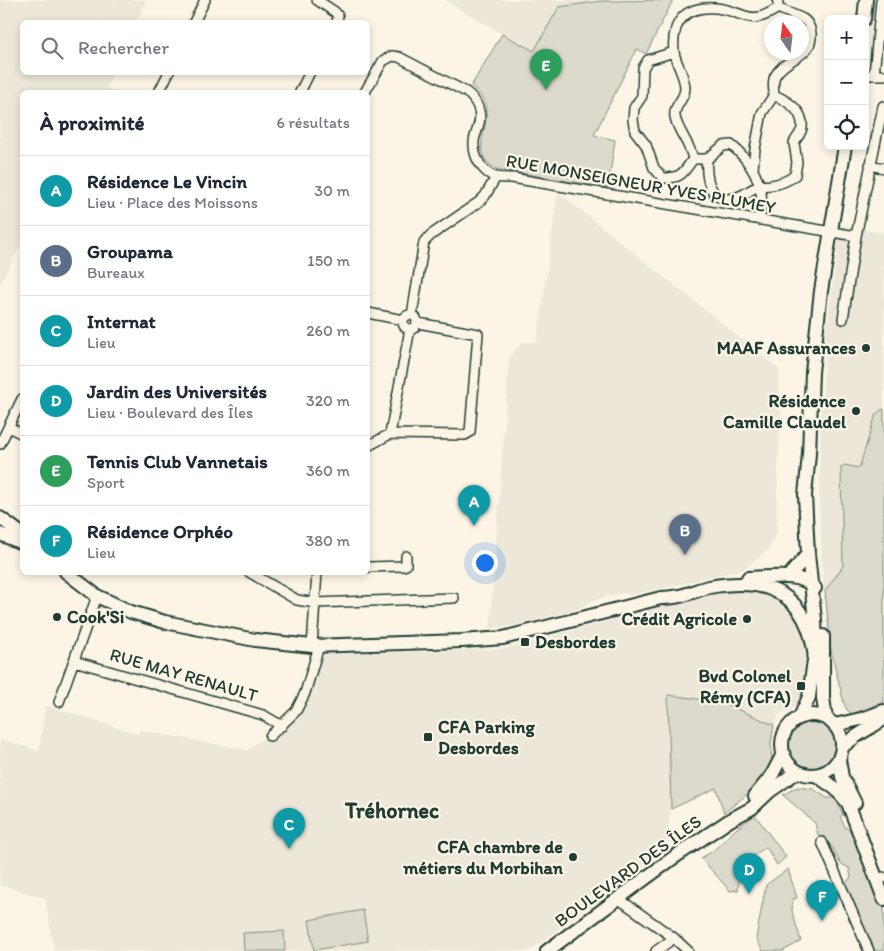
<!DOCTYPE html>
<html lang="fr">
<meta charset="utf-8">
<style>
:root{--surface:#fff;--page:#f2f2f3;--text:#1f2937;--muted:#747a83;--line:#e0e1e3;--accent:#ea580c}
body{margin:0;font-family:Itim,sans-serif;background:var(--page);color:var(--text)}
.controls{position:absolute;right:15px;top:15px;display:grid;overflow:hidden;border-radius:8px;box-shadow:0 2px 8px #0003}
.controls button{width:45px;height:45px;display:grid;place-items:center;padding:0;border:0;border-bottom:1px solid var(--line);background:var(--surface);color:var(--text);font:25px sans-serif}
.compass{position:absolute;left:764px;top:15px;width:45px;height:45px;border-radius:50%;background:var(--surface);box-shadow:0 2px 8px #0003;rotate:346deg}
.you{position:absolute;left:484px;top:562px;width:18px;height:18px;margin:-12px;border:4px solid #fff;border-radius:50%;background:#1a73e8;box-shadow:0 0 0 8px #1a73e833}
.badge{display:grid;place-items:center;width:32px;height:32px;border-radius:50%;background:var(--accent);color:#fff;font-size:16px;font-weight:700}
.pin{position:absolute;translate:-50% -41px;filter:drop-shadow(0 1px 2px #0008)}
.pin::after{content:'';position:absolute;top:26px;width:18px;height:15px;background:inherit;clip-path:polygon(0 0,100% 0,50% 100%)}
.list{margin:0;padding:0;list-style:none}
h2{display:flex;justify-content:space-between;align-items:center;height:65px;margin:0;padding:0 20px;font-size:21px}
h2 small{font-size:16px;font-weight:400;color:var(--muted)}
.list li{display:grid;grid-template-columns:32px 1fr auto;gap:15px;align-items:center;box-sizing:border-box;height:70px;padding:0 20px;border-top:1px solid var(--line)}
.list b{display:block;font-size:19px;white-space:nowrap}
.list p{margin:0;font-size:16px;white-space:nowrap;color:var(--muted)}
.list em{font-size:16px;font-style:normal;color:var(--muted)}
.icon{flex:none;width:28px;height:28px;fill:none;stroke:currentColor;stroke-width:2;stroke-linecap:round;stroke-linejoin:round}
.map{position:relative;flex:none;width:884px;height:951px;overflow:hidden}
.search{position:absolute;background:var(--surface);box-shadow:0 2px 8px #0003;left:20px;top:20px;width:350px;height:55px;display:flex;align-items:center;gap:12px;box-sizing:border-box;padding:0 18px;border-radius:8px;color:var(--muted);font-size:19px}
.panel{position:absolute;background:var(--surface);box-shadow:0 2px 8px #0003;left:20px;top:90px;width:350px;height:485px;border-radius:8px}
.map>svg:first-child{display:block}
.built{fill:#ece7d8}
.green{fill:#dcdacc;stroke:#7e8c80}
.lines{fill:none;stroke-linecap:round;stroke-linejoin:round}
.street-casing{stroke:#1f3d34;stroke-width:12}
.secondary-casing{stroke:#1f3d34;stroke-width:16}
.street{stroke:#fcf5e5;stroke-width:9}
.secondary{stroke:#fcf5e5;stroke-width:12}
.poi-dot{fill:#1f3d34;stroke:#fcf5e5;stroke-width:2}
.labels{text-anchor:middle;stroke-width:4.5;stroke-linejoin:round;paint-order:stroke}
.street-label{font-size:18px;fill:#1f3d34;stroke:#fcf5e5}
.poi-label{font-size:18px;font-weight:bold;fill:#1f3d34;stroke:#fcf5e5;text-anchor:end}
.district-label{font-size:22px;font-weight:bold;fill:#1f3d34;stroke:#fcf5e5}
</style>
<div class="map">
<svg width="884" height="951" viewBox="0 0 884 951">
<rect width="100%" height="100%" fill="#fcf5e5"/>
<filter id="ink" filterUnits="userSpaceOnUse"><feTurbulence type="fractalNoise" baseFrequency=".02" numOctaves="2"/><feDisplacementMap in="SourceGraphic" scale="10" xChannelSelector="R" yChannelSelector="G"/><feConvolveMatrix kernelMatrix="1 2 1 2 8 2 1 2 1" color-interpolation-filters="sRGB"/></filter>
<g filter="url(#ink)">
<path class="built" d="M0,0h147l-11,22h-114v50l91,1 -7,15 10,4h-94v150l-22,42z
M444,0h186l-28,1 -68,51z
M558,192l221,177 2,42 -4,79v42l-9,18 -24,19 -112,26 -11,-2 -29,8 -14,8 -61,16 -27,4 19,-271 13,-16h15z
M841,226l43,7v179l-13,19 -13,37 -9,-2 -8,3 2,97 -18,25v16l-6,-102 2,-85 5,-87z
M741,588l26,4 25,14 13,24 4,23 -10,52 -20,10 -5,10 -53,-23 -50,107 -5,40 -137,102h-475l-9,-53 -45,-13v-146l39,12 6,-46 93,29 2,-4 107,20 20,-14 20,-18 12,-25 9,-24v-14l196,-6 159,-43z"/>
<path class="green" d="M673,0l-27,54 -9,-5 -43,86 21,5 -7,48 -112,-19c-29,-18 -4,-41 -11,-65 -3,-8 -8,-13 -14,-18l31,-52 32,17 25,-44 43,-6z
M884,409v293l-32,12 -5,-4 -3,-7 -13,-52 -6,-60 18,-25 -2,-99 3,-2 15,3 17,-54 5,-4z
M668,695l53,7 53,23 -3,18 1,19 -21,29 -27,22 -8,-25 -45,21z
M789 745a23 23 0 1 1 46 0a23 23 0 1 1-46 0Z
M797,787l16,2 14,9h9l7,17 -3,2 5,10 12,9 27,71v44h-9l-29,-65v-3l5,-6 -2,-9 -9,-5 -7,-15 -7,-8 -8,-5 -3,-12 -32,-28z
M755,815l31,42 -9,8 -11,-18c-21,15 -26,16 -28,43l-8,1 -29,-33 12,-7 24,-23z
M788,869l9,29 -4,1 -1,12 9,30 -18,10h-20l-7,-13 10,-53z
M363,910l5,31 -54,9 -5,-30z
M284,931l1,20h-41l-1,-18z"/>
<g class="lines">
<defs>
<path id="street" d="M317,0l18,12 3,4 -1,6
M194,22l11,-22
M674,52l-26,8 -5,8 -1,28 -8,12 -1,12 2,11 11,14 8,23 9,10c18,1 21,-6 30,-19
M865,75h19
M874,75l7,-75
M159,92l10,-20
M300,92l10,-20
M365,92l18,-31 9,-5 7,1 67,35c11,8 17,21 12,35 -1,5 -4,10 -4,15 -1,14 8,31 22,35 5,1 11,1 16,1l344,58 -13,83
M707,159c-2,24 6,50 35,36 6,-3 11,-7 17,-9 3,-1 8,0 12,-1 9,-1 17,-4 24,-10l2,-13 -3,-19c2,-5 7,-9 8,-15 2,-17 -14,-27 -28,-33
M870,165l14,3
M753,169l2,-20 7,-36 12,-18c0,-6 -2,-13 1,-19 10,-19 38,-18 36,-43 -1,-6 -3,-11 -8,-14 -8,-4 -17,-7 -25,-11
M759,220c0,-4 2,-7 2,-11 4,-25 -12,-50 -30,-64l-8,1 -16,13h-14c-3,-16 -15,-27 -18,-42 -2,-12 10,-17 10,-29 0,-12 -9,-24 -11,-36 -3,-32 12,-46 42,-44 30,3 32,20 62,0v-8
M856,236l27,-130
M368,313l35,7
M403 322a7 7 0 1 1 14 0a7 7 0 1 1-14 0Z
M412,315l12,-73 7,-7 48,-33 6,-6 11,-19
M9,427l13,7
M390,434l20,-105
M0,444l22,-45
M368,446l22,-12 75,1 5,-3 8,-98 -60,-11
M368,567l35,-1 3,-1v-9
M249,572l48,28 18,3 139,-5
M312,646l5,-74
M74,661l189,54 19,11
M59,702l38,-106
M270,736l26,-25 9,-18 14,-47
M822,842l47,109
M883,877l1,1
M619,899l55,39 14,13
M656,951l18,-13"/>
<path id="secondary" d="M864,19l2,-19
M0,518l22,16
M0,534l22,9
M66,572l31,24 34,16 34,10 90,18 57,6 150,-5 41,-3 158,-40c6,0 13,-1 19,-2 9,-2 19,-7 29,-9 60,-11 99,7 106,71
M788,577l20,-23
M748,578c20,0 52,-7 67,10
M823,636v62l3,20
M782 745a30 30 0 1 1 60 0a30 30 0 1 1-60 0Z
M800,717l9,-20 7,-52 -1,-25 -7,-66 -3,-59 4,-41 3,-82 9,-81 24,-145
M835,725l30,-7 19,-7
M842,747l13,-10 29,-18
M839,760l3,17 13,26
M816,775l20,14 12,14 36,96
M755,796l17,-21 11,-21
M547,951l126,-93 57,-38 22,-12 18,-17 27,-19"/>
</defs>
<use href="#street" class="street-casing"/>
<use href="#secondary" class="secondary-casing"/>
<use href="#street" class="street"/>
<use href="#secondary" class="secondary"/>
</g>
</g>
<g class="poi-dot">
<circle cx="866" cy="348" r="5"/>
<circle cx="856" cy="411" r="5"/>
<circle cx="57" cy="617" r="5"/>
<circle cx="747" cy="619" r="5"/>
<rect x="520" y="637" width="10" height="10" rx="2.5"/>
<rect x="796" y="681" width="10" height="10" rx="2.5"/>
<rect x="423" y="732" width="10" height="10" rx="2.5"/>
<circle cx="573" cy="857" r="5"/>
</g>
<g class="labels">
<g class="street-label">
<text transform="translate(641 184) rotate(10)" y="6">RUE MONSEIGNEUR YVES PLUMEY</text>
<text transform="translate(184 675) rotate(16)" y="6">RUE MAY RENAULT</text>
<text transform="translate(628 871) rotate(-36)" y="6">BOULEVARD DES ÎLES</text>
</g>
<g class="poi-label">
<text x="856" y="354">MAAF Assurances</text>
<text x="846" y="407">Résidence<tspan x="846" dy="21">Camille Claudel</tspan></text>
<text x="67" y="623" text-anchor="start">Cook'Si</text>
<text x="737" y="625">Crédit Agricole</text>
<text x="535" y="648" text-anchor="start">Desbordes</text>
<text x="791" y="682">Bvd Colonel<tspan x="791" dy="21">Rémy (CFA)</tspan></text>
<text x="438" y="733" text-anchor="start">CFA Parking<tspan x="438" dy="21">Desbordes</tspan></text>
<text x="563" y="853">CFA chambre de<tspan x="563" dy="21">métiers du Morbihan</tspan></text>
</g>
<g class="district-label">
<text x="392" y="818">Tréhornec</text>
</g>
</g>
</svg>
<div class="controls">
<button>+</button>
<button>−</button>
<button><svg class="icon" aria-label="locate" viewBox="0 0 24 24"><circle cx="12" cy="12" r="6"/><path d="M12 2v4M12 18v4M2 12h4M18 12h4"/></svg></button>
</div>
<svg class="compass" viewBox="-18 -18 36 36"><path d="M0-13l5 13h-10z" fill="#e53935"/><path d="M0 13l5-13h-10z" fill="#747a83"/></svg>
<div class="you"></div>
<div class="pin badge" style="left:474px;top:526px;background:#0f9aa8">A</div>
<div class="pin badge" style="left:685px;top:555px;background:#5c6f8a">B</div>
<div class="pin badge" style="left:289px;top:849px;background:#0f9aa8">C</div>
<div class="pin badge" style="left:749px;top:894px;background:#0f9aa8">D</div>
<div class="pin badge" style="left:546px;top:90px;background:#2e9e5b">E</div>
<div class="pin badge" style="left:822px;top:921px;background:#0f9aa8">F</div>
<div class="search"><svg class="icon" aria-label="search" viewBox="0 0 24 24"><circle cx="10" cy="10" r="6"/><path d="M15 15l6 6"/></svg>Rechercher</div>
<section class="panel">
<h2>À proximité<small>6 résultats</small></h2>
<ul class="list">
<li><span class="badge" style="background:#0f9aa8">A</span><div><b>Résidence Le Vincin</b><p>Lieu · Place des Moissons</p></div><em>30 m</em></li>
<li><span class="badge" style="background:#5c6f8a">B</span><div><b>Groupama</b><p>Bureaux</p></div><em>150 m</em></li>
<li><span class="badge" style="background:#0f9aa8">C</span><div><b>Internat</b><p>Lieu</p></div><em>260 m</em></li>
<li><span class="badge" style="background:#0f9aa8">D</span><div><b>Jardin des Universités</b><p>Lieu · Boulevard des Îles</p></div><em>320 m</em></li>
<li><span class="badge" style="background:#2e9e5b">E</span><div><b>Tennis Club Vannetais</b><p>Sport</p></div><em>360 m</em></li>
<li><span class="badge" style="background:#0f9aa8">F</span><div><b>Résidence Orphéo</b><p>Lieu</p></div><em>380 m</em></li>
</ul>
</section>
</div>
